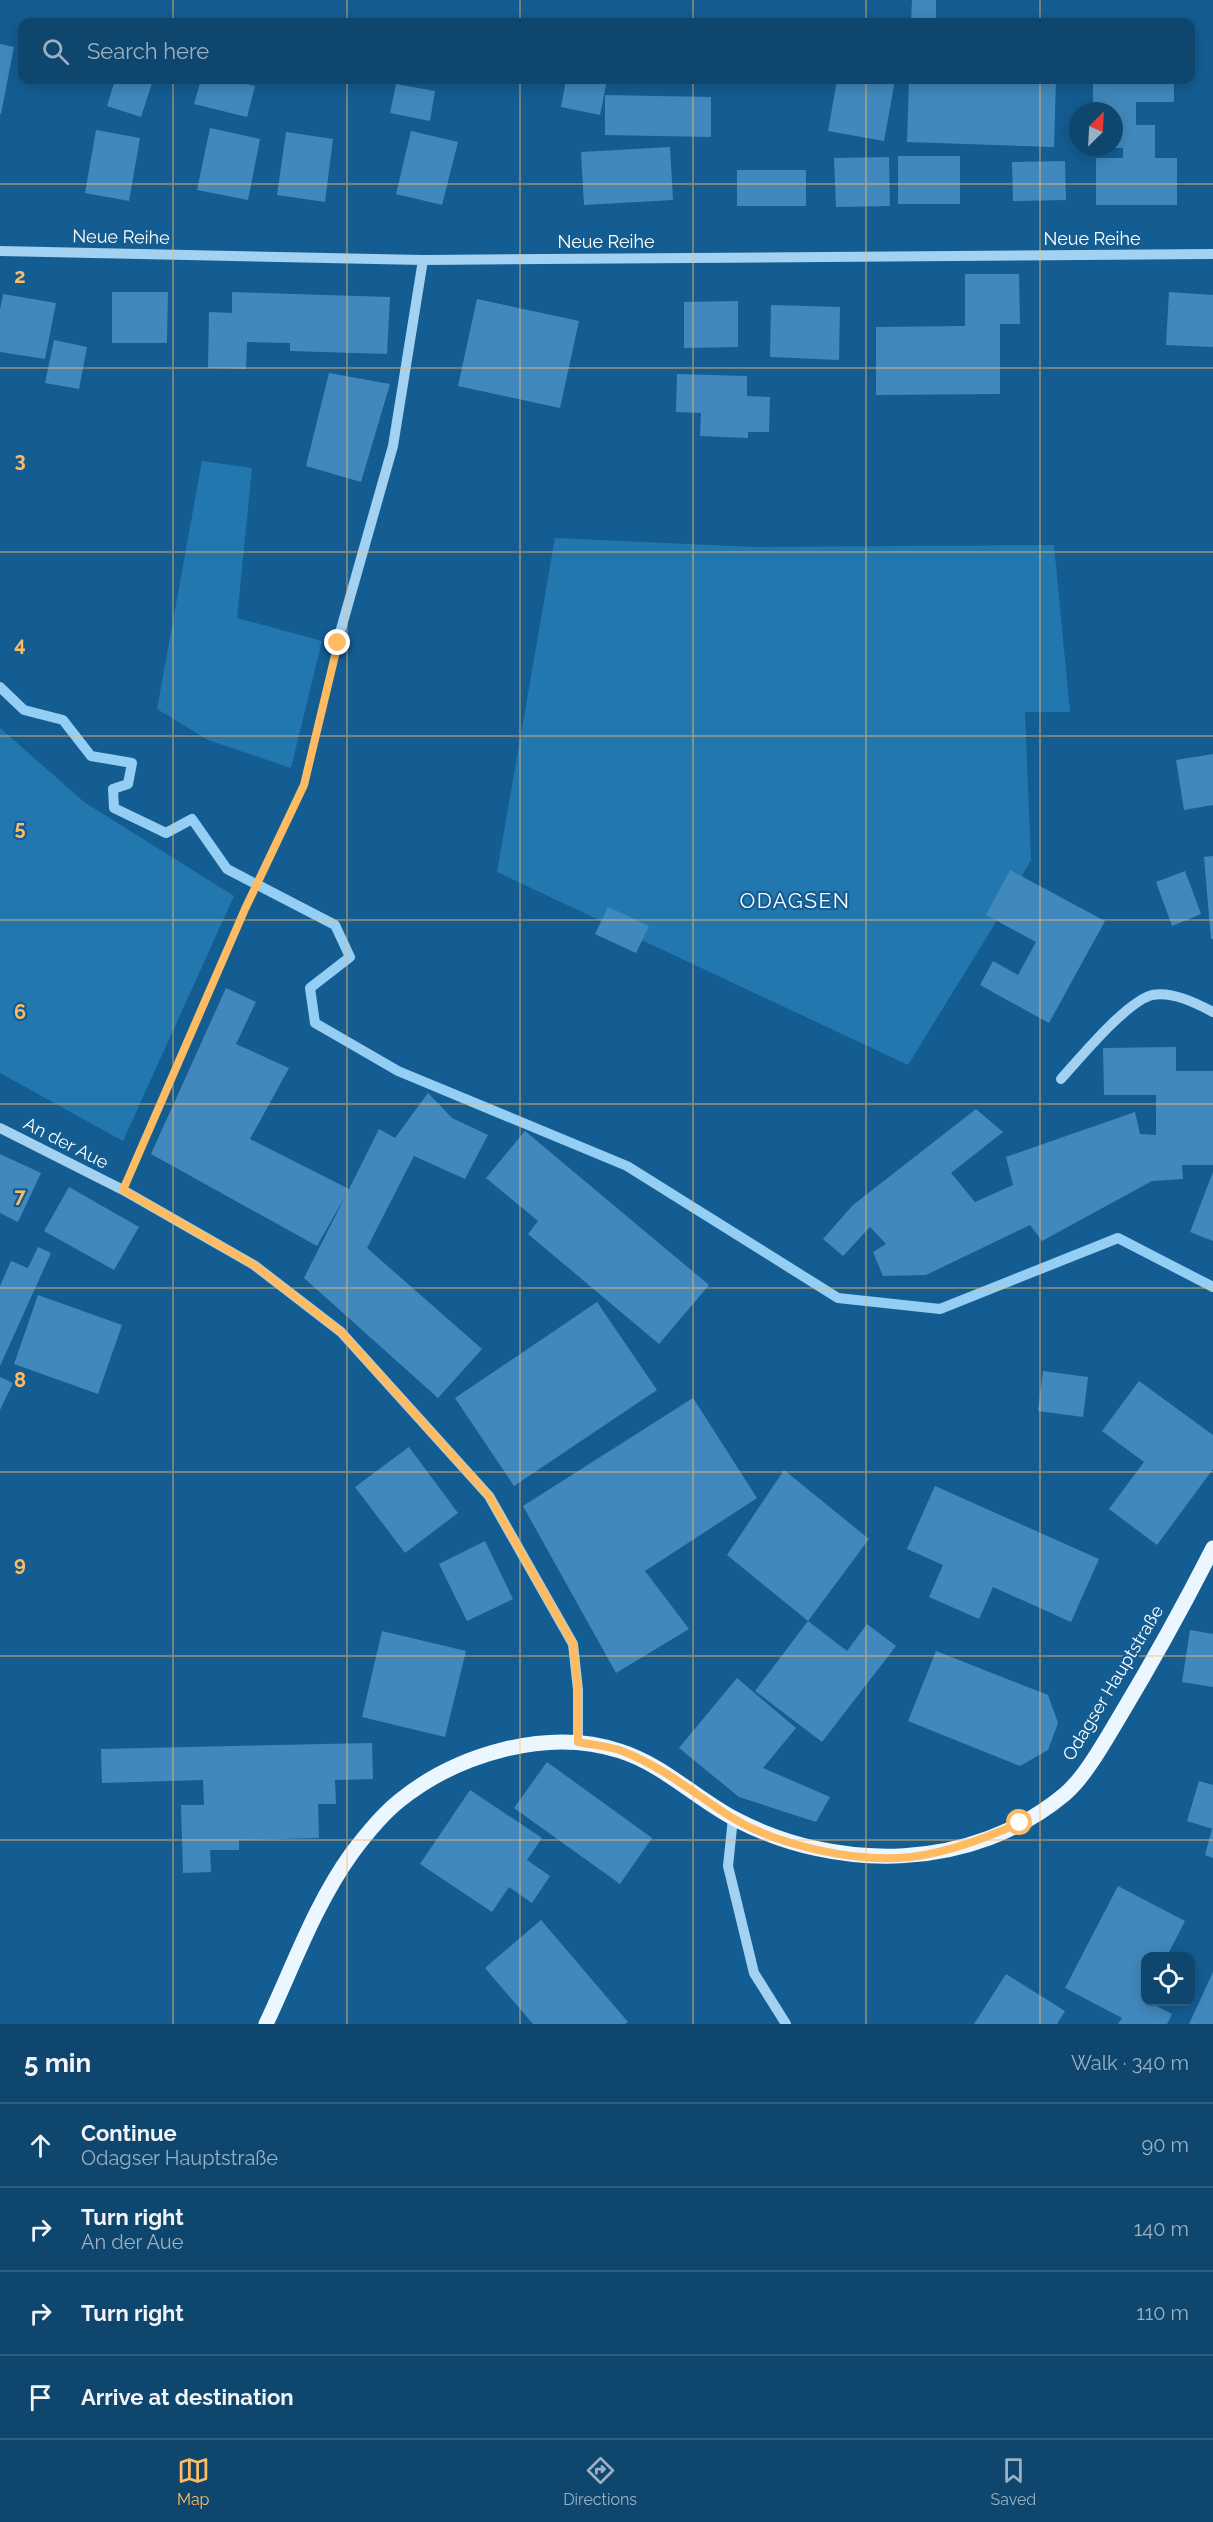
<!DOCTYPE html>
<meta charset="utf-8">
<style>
:root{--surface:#0f466e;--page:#184d73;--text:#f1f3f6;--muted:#9bb1c2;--line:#2f5e81;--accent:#ffbb62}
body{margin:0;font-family:Raleway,sans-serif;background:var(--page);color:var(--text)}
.controls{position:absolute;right:18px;bottom:18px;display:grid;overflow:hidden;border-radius:12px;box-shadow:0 3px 15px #0003}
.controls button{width:54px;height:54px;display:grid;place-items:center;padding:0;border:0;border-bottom:2px solid var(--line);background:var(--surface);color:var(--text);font:30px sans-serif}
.compass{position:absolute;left:1069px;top:102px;width:54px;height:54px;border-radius:50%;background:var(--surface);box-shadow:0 3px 15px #0003;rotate:24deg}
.stop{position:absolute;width:18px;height:18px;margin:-14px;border:4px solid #ffbb62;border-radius:50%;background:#fff}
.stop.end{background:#ffbb62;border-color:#fff;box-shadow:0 2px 6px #0008}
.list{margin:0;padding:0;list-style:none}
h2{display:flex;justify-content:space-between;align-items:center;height:78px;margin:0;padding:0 24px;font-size:26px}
h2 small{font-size:20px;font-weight:400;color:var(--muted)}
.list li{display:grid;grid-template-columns:39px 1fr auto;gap:18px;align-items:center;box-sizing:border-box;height:84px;padding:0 24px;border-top:2px solid var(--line)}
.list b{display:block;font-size:22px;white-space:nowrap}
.list p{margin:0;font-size:20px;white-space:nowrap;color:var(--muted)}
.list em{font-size:20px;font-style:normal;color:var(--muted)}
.icon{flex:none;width:33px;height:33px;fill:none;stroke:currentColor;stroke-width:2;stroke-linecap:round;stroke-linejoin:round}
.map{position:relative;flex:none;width:1213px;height:2024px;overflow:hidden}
.search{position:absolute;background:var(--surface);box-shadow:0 3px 15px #0003;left:18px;right:18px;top:18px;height:66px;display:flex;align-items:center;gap:15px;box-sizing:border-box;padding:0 21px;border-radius:12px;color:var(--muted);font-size:22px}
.sheet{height:414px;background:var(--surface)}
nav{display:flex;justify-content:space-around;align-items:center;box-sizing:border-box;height:84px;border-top:2px solid var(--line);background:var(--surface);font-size:16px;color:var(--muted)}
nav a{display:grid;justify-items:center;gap:3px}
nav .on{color:var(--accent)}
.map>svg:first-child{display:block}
.green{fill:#2377af}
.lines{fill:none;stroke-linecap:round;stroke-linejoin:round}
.stream{stroke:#94cef5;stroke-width:10}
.building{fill:#4189bd}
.path{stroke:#a2d1f2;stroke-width:4;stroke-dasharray:3 4.5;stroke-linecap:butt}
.minor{stroke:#a2d1f2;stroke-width:10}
.major{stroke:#ecf6ff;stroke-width:15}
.route{stroke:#ffbb62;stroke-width:8}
.grid{fill:none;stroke:#ffbb62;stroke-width:1.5;stroke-opacity:0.55}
.labels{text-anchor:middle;stroke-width:4.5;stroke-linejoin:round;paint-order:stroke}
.street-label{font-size:18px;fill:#fff;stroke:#145d92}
.quarter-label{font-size:21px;letter-spacing:1.5px;fill:#fff;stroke:#145d92}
.grid-label{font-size:20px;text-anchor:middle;font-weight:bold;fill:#ffbb62;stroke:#145d92;stroke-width:4.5;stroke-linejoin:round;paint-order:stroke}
</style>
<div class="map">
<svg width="1213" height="2024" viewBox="0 0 1213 2024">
<rect width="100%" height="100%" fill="#145d92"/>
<path class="green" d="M202,461l50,7 -15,150 85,23 -31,127 -83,-28 -51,-31z
M555,538l199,9 300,-2 16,167h-45l6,148 -40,70 -83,135 -411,-193z
M0,728l84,74 150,94 -111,245 -123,-68z"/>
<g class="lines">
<path class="stream" d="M0,687l24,23 39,10 28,36 41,7 -4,21 -15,5 1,19 52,25 26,-14 35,50 108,56 15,32 -40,31 5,35 83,48 229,95 211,132 102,11 178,-71 95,49"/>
</g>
<path class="building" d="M912,0h24v22h-25z
M0,44l14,3 -13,67h-1z
M115,80h38l-12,37 -34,-11z
M201,80h29l25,6 -8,31 -53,-13z
M566,80h41l-7,35 -39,-8z
M837,80h58l-11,61 -56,-10z
M909,80h147l-2,67 -147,-5z
M1093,80h81v22h-38v23h19v33h22v47h-81v-47h27v-10h-9v-37h-21z
M396,84l39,7 -5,30 -40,-8z
M605,95l106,2v40l-106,-2z
M210,128l50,11 -12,61 -51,-10z
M96,130l44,8 -11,63 -44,-8z
M411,131l47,11 -16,63 -46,-11z
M286,132l47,7 -8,63 -48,-7z
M670,147l3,53 -89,5 -3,-53z
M898,156h62v48h-62z
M889,157l1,49 -54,1 -2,-49z
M1065,161l1,39 -53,1 -1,-39z
M737,170h69v36h-69z
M965,274h54l1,50h-20v70l-124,1v-68l89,-1z
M112,292h56l-1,51h-55z
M232,292l158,5 -3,57 -97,-3v-8l-43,-1 -1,27 -38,-1 1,-56 23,1z
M1169,292l44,3v52l-47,-2z
M3,294l53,9 -11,56 -45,-7v-42z
M477,299l102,22 -19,87 -102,-22z
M738,301v46l-54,1v-46z
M771,305l69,2 -1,53 -69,-3z
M54,340l33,7 -8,42 -34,-6z
M329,373l61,11 -29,98 -55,-16z
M677,374l70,2v20l23,1 -1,35h-21v6l-48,-2 1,-23 -25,-1z
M1213,754v51l-29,5 -8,-50z
M1213,856v83h-2l-7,-82z
M1010,870l95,51 -56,102 -69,-38 13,-24 25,14 18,-33 -50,-27z
M1185,871l16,43 -29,12 -16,-44z
M608,907l41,19 -13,27 -41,-19z
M226,988l30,14 -20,42 53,24 -39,71 99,50 30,-60 16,9 33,-45 24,25 36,17 -23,44 -51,-23 -47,92 115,101 -44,49 -134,-120 43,-85 -30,53 -166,-92z
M1176,1047v24h37v94h-31l1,14 -31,2 -110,60 -12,-16 -104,50 -43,1 -10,-24 13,-8 -16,-17 -27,29 -20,-17 30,-34 123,-96 27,23 -52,41 24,29 38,-17 -7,-28 129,-45 5,22 16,1v-40h-52l-1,-47z
M525,1131l184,154 -50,59 -131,-110 10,-13 -52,-43z
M0,1154l41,19 -23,49 -18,-9z
M1213,1172v69l-23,-9z
M69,1187l70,40 -25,43 -70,-39z
M38,1247l13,6 -51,113v-80l11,-25 17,7z
M38,1295l84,30 -24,69 -84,-30z
M597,1302l60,88 -143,96 -59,-88z
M1043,1371l45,6 -5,40 -45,-6z
M0,1377l13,6 -13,27z
M1139,1381l74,54v34l-56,76 -48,-36 35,-47 -42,-31z
M693,1398l64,100 -112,73 44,58 -73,44 -93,-167z
M409,1447l49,66 -53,40 -50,-66z
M784,1470l85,69 -61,82 -81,-66z
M935,1486l164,73 -28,63 -78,-35 -14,32 -50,-22 14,-32 -36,-16z
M485,1541l28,58 -46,22 -28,-57z
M808,1621l39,30 20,-27 29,22 -74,96 -67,-51z
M1190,1630l23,4v53l-31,-5z
M382,1631l84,20 -21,86 -83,-20z
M936,1651l112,44 10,28 -10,27 -28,16 -112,-45z
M737,1678l59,50 -33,40 67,29 -14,25 -77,-25 -60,-49z
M372,1743l1,36 -38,1 1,24h-18l1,34 -80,2v10h-29l1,22 -28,1 -2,-68h23l-1,-25 -101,3 -1,-34z
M547,1762l105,76 -32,46 -106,-76z
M1199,1781l14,4v44l-26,-8z
M470,1790l72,48 -15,22 23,16 -18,27 -23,-16 -17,25 -72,-48z
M1212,1829h1v29l-8,-3z
M1118,1886l67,35 -18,35h-21l-2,44 28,14 -5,10h-49l4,-6 -57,-30z
M541,1920l87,102 -3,2h-92l-48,-56z
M1213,1972v52h-24z
M1006,1974l59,37 -8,13h-83z"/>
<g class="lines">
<path class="path" d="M132,1170l113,-261 59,-124 28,-119"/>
<path class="minor" d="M0,251l423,9 790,-6
M337,643l56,-197 30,-186
M1061,1079c19,-21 65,-77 91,-84 20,-4 44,8 61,17
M0,1128l123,62 131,75 87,67 148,164 84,148 5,46v52
M733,1818l-5,48 26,107 32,51"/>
<path class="major" d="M266,2024c27,-57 49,-120 86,-171 12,-16 32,-40 47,-52 58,-47 149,-74 221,-50 44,14 75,47 115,68 103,54 238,52 330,-25 21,-18 41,-55 55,-78 33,-55 64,-111 93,-168"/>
</g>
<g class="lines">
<path class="route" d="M338,643l-34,142 -59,124 -122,281 131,75 87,67 148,164 84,148 5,46v52c14,3 30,4 44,9 41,16 73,43 109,66 47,29 126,46 180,40 39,-5 74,-19 109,-34"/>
</g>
<path class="grid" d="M173,0v22M347,0v22M520,0v22M693,0v22M866,0v22M1040,0v22M173,80v1944M347,80v1944M520,80v1944M693,80v1944M866,80v1944M1040,80v1944M0,184h1213M0,368h1213M0,552h1213M0,736h1213M0,920h1213M0,1104h1213M0,1288h1213M0,1472h1213M0,1656h1213M0,1840h1213"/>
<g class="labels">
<g class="street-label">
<text transform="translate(121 237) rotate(1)" y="6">Neue Reihe</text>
<text x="1092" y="245">Neue Reihe</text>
<text x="606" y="248">Neue Reihe</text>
<text transform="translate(66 1143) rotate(27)" y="6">An der Aue</text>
<text transform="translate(1113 1683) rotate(-59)" y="6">Odagser Hauptstraße</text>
</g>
<g class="quarter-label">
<text x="795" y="908">ODAGSEN</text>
</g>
</g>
<g class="grid-label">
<text x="20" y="283">2</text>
<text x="20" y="467">3</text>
<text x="20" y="651">4</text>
<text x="20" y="835">5</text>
<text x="20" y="1019">6</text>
<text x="20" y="1203">7</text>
<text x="20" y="1387">8</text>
<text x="20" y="1571">9</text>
</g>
</svg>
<div class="controls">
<button><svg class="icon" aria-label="locate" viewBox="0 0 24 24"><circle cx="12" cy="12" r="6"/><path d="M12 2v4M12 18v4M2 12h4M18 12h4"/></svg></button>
</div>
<svg class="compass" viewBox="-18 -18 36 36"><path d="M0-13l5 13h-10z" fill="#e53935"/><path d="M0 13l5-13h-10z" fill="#9bb1c2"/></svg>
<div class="stop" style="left:1020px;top:1823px"></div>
<div class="stop end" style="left:338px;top:643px"></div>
<div class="search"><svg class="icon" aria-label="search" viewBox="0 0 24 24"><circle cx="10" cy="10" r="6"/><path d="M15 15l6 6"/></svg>Search here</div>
</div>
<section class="sheet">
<h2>5 min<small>Walk · 340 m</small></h2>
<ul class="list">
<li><svg class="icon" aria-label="ahead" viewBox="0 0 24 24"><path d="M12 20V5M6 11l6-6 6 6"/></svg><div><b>Continue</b><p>Odagser Hauptstraße</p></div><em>90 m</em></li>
<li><svg class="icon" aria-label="right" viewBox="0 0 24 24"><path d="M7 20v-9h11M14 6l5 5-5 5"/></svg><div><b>Turn right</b><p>An der Aue</p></div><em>140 m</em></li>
<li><svg class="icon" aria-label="right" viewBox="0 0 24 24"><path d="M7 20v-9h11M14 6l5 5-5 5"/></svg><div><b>Turn right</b></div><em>110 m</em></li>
<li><svg class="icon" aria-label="arrive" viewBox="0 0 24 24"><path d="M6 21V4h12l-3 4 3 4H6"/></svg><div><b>Arrive at destination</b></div></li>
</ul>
</section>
<nav>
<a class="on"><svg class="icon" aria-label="map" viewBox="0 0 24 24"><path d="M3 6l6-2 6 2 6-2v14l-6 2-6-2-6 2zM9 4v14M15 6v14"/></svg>Map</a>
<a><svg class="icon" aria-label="directions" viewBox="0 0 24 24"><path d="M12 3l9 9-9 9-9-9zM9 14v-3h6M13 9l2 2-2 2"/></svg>Directions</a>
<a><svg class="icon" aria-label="saved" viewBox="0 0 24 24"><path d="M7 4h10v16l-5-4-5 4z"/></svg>Saved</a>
</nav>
